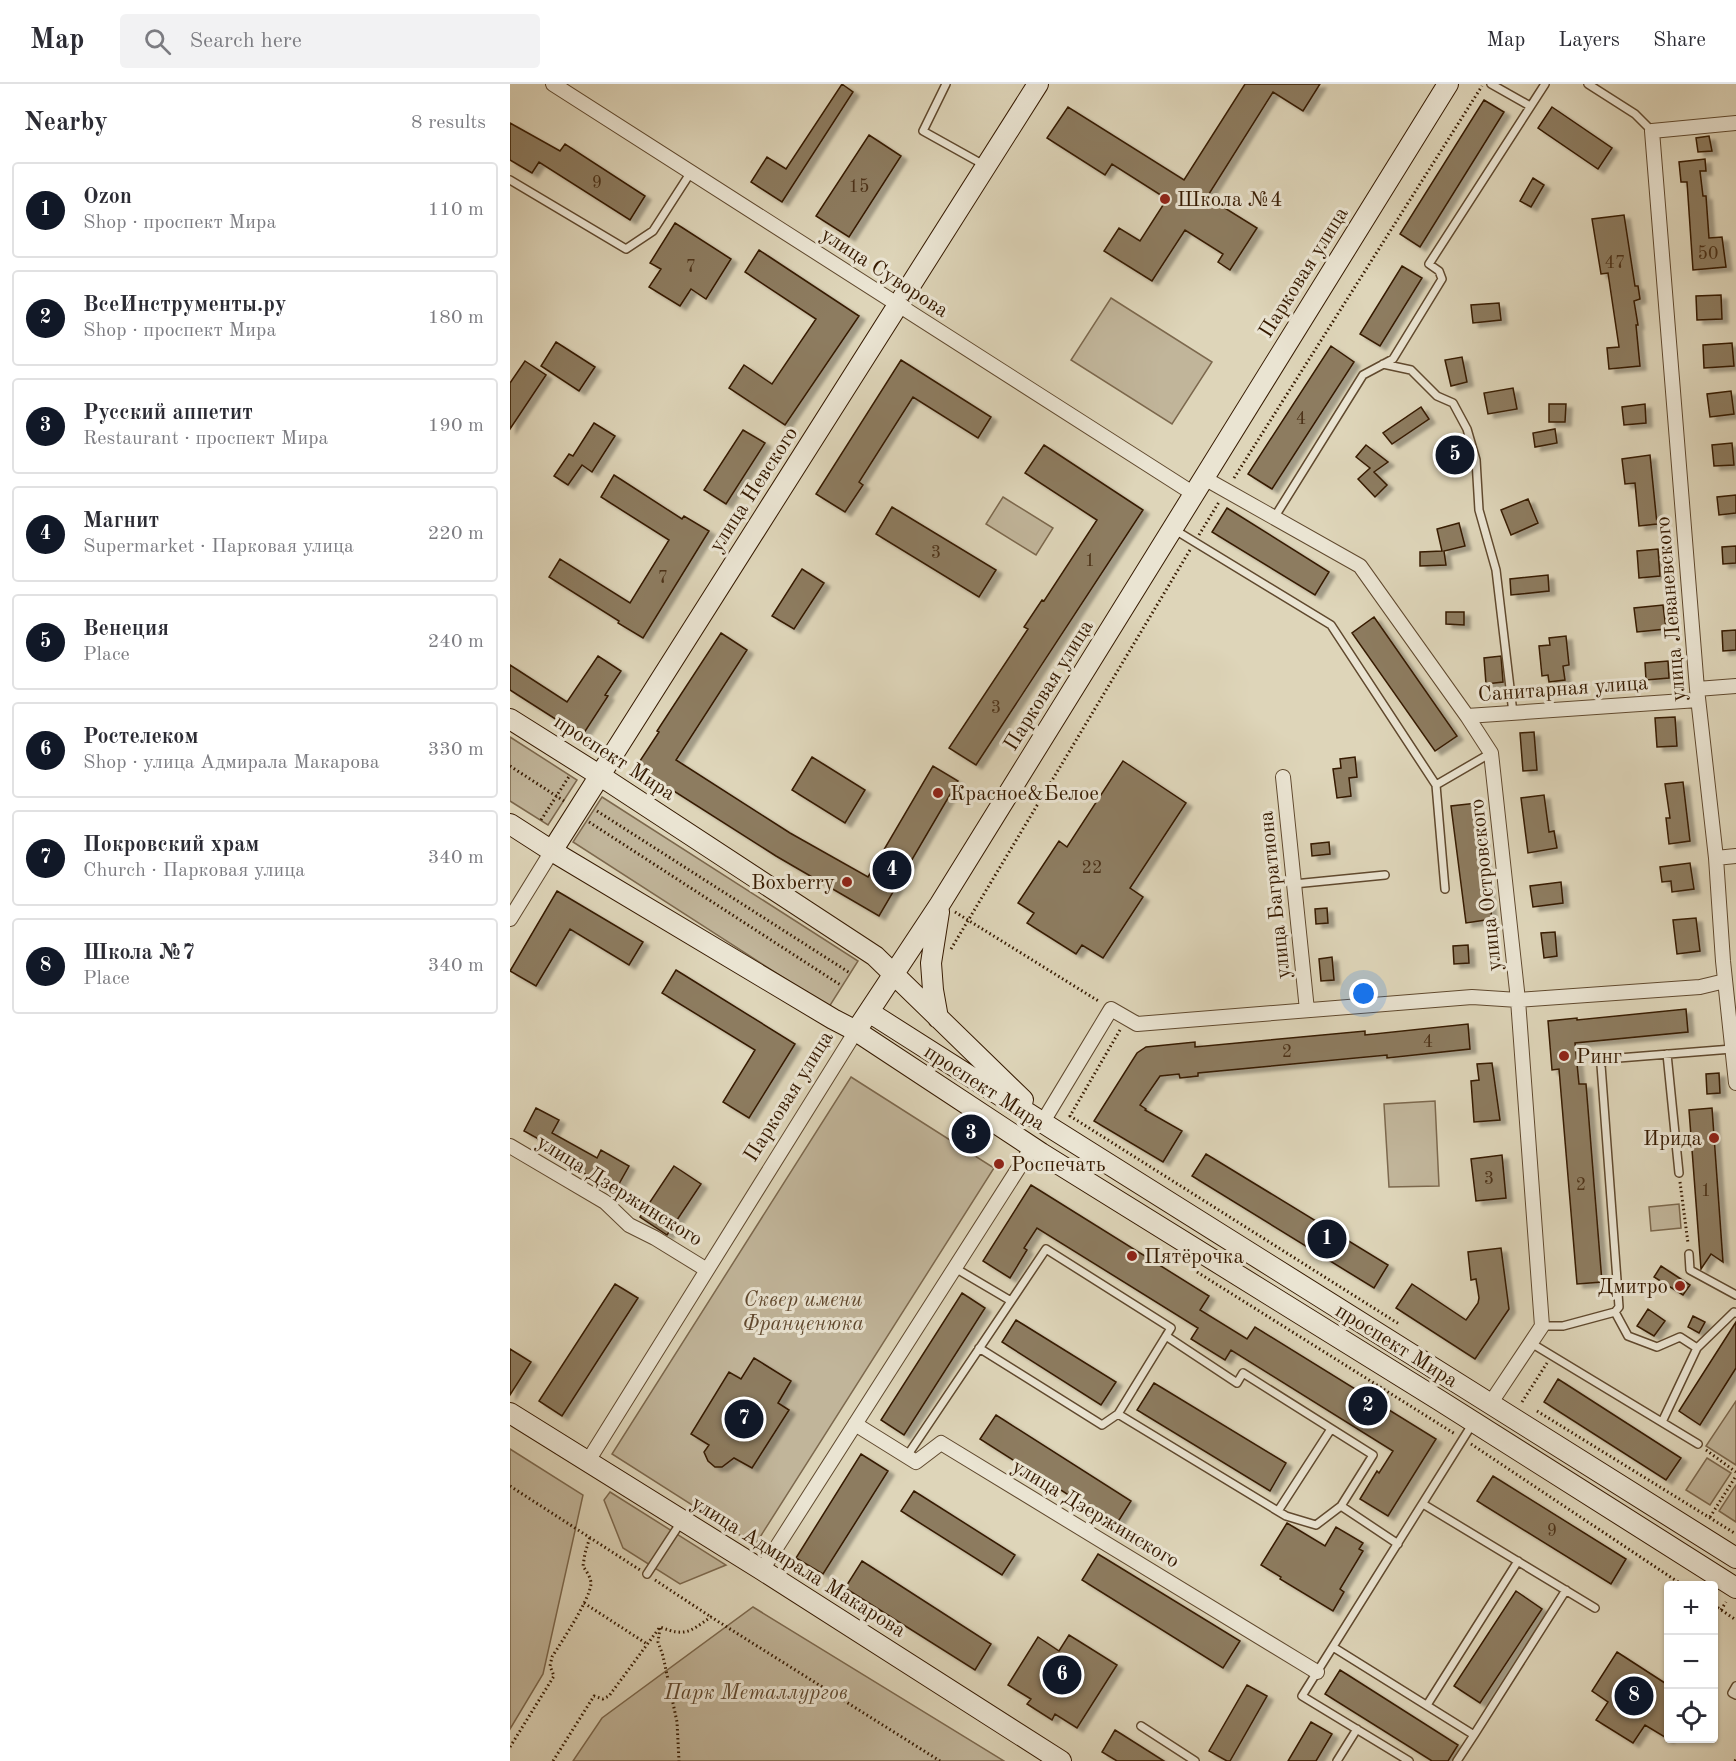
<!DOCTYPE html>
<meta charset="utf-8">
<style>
:root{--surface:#fff;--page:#f2f2f3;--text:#2b2b33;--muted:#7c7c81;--line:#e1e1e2;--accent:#111827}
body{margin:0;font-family:"Old Standard TT",serif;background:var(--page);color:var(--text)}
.controls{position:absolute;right:18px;bottom:18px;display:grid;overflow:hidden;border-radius:6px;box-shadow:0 2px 4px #0004}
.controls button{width:54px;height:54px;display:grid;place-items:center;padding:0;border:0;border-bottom:2px solid var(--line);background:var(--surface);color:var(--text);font:30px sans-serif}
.you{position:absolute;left:854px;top:910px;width:21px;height:21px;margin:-15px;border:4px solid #fff;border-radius:50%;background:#1a73e8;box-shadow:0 0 0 9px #1a73e833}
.badge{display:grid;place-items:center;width:39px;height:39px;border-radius:50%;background:var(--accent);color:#fff;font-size:20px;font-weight:700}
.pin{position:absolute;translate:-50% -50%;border:3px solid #fff;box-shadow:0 2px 6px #0006}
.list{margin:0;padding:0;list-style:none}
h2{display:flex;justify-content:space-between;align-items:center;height:78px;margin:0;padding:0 24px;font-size:26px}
h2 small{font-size:20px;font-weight:400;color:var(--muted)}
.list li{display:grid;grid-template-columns:39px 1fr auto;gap:18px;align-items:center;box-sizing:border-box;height:96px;margin:0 12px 12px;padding:0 12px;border:2px solid var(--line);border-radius:6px}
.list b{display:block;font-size:22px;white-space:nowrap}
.list p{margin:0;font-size:20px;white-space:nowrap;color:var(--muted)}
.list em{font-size:20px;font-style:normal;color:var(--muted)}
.icon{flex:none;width:33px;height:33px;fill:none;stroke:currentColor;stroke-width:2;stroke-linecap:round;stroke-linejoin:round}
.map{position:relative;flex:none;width:1226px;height:1677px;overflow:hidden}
header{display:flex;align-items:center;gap:36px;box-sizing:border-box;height:84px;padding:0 30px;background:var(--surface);border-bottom:2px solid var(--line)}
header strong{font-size:28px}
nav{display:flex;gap:33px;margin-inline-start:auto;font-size:21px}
.search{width:420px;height:54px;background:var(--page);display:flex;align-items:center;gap:15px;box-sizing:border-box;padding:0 21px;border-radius:6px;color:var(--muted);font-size:22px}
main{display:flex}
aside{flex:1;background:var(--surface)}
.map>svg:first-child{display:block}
.green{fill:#c1b59a;stroke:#7c684d;stroke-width:1.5}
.building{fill:#8d7b60;stroke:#361a00;stroke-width:1.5;filter:url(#shadow)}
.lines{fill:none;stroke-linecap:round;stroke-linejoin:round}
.lane-casing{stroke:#60492e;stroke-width:10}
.street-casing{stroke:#60492e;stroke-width:16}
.secondary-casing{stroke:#361a00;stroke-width:22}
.path{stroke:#361a00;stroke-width:3;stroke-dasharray:1.5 3;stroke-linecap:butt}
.lane{stroke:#eae4d2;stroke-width:7}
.street{stroke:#eae4d2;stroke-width:14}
.secondary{stroke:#eae4d2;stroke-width:20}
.poi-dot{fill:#8f2418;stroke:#eae4d2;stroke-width:2}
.labels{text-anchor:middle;stroke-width:6;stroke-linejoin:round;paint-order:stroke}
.number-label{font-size:18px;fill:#4c3218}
.poi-label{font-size:21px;fill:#361a00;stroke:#eae4d2;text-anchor:start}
.street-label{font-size:21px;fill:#361a00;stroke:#eae4d2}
.park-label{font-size:21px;font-style:italic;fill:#60482e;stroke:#eae4d2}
</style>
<header>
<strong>Map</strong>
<div class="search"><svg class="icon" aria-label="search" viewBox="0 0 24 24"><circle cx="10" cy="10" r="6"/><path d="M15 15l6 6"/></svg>Search here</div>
<nav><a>Map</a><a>Layers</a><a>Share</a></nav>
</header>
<main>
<aside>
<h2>Nearby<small>8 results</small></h2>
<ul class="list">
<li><span class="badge">1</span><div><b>Ozon</b><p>Shop · проспект Мира</p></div><em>110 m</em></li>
<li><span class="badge">2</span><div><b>ВсеИнструменты.ру</b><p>Shop · проспект Мира</p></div><em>180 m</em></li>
<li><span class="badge">3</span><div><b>Русский аппетит</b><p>Restaurant · проспект Мира</p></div><em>190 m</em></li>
<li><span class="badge">4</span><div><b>Магнит</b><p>Supermarket · Парковая улица</p></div><em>220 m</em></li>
<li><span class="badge">5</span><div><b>Венеция</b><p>Place</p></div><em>240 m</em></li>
<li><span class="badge">6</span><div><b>Ростелеком</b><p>Shop · улица Адмирала Макарова</p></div><em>330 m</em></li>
<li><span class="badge">7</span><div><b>Покровский храм</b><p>Church · Парковая улица</p></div><em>340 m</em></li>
<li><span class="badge">8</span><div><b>Школа №7</b><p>Place</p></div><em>340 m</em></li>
</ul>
</aside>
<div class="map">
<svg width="1226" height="1677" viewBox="0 0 1226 1677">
<defs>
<filter id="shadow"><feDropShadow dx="6" dy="4" stdDeviation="1.5" flood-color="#0004"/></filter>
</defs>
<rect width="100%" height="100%" fill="#ded5b9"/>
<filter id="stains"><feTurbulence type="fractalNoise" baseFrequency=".00333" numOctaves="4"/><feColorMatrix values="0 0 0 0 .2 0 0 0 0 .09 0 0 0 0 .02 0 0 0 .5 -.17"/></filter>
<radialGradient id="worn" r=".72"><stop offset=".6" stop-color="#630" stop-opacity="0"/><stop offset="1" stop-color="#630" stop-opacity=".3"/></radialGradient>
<path class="green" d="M601,214l101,64 -40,62 -101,-64z
M493,413l50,31 -17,27 -50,-31z
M0,653l67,43 -29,45 -38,-24z
M92,713l256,164 -29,46 -256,-165z
M341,993l143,91 -239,377 -143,-91z
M925,1017l4,85 -50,1 -5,-83z
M1169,1120l2,24 -30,3 -2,-24z
M1226,1317v64l-30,-19z
M0,1365l73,46 -40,179 -33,55z
M1197,1374l24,15 -21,32 -24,-15z
M1226,1401v37l-17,-11z
M100,1408l116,73 -46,19 -57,-36 -19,-48z
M243,1523l251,154h-431l29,-43z"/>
<path class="building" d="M332,0l11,8 -71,110 -31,-20 16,-25 19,12z
M735,0h75l-17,27 -30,-19 -66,105 50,31 -27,42 -12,-8 5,-8 -38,-24 -33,51 -48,-30 15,-23 21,13 27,-42 -55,-35 -7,11 -58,-37 21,-31 116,73z
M974,16l20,12 -84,135 -20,-13z
M1042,23l60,41 -14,21 -60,-41z
M0,39l50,28 5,-7 80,52 -15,24 -91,-58 -7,11 -22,-13z
M359,51l32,21 -52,81 -33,-21z
M1199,52l3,15 -14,1 -2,-14z
M1195,75l1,12h-6l3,25h3l3,42 13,-1 4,30 -33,3 -6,-88h-6l-2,-20z
M1023,94l11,7 -13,22 -11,-6z
M1114,131l11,71h3l2,13 -6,2 4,24h-2l4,41 -31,3 -2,-21 12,-1 -11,-74 -7,1 -9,-55z
M165,139l56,36 -25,40 -15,-10 -11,17 -31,-19 12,-18 -11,-6z
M249,166l100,66 -74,109 -56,-37 15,-23 28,19 44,-65 -71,-47z
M892,182l20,12 -42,68 -20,-12z
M1211,211l1,24 -25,1 -1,-24z
M989,219l2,17 -28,3 -2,-18z
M46,258l39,25 -16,24 -38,-25z
M1222,259l2,23 -30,2 -1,-23z
M821,262l23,16 -82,127 -24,-15z
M952,273l5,25 -16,4 -6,-26z
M391,276l90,57 -13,21 -65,-41 -54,85 4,3 -18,27 -29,-18z
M15,277l21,14 -36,54v-46z
M1003,304l4,21 -29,5 -4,-21z
M1221,307l3,23 -24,3 -3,-23z
M1039,320h17l-1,18h-16z
M1135,320l1,19 -22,2 -2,-18z
M911,323l8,12 -37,25 -9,-11z
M84,339l21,13 -23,36 -10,-7 -14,20 -14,-9 15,-22 4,2z
M1045,345l2,14 -22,4 -2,-14z
M233,346l22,13 -39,61 -22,-14z
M952,358l3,24 -16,3 -4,-25z
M1222,359l2,22 -20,1 -2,-21z
M534,361l99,65 -167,255 -27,-17 79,-119 -4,-2 18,-27 2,1 53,-81 -72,-47z
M856,361l22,17 -14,10 13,13 -12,12 -17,-18 12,-11 -14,-11z
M1140,371l7,69 -18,2 -4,-43 -10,1 -3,-25z
M104,391l68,44 2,-3 25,15 -66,107 -25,-15 1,-2 -70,-44 11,-18 70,44 39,-63 -68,-43z
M1226,411v18l-17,2 -2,-18z
M1018,415l10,24 -27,12 -10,-25z
M382,423l104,63 -17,27 -103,-63z
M717,424l102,64 -14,23 -103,-63z
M949,439l6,23 -21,5 2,14 -26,1v-14l22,-1 -5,-22z
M1226,462v17l-13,1 -1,-17z
M1148,465l2,27 -21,2 -2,-27z
M292,485l22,14 -30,46 -22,-13z
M1038,491l1,16 -38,4 -1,-16z
M1153,521l3,24 -29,3 -3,-24z
M936,528h18v13l-18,-1z
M864,533l83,119 -22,15 -83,-118z
M1226,546v20l-13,1 -1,-20z
M211,549l26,17 -71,110 114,73 78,44 65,-111 25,15 -79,135 -103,-60 -140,-89 23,-35 -2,-1z
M1056,552l3,29 -6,1 2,14 -16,2 -1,-7 -6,1 -3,-30 11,-1 -1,-7z
M88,572l23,15 -16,24 3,1 -26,40 -72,-46v-25l57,37z
M991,572l2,26 -17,2 -2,-26z
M1158,577l1,17 -23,2 -1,-17z
M1165,633l2,29 -20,1 -2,-29z
M1024,648l3,38 -14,1 -3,-38z
M302,673l53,33 -20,33 -53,-33z
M845,673l2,20 -8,1 2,18 -14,2 -4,-29 8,-1 -1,-9z
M613,677l63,42 -56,85 13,9 -40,61 -21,-13 -6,9 -49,-31 7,-10 -16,-10 41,-62 8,6z
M1173,698l7,59 -21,3 -3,-26h4l-5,-34z
M1034,711l5,37 5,-1 3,17 -29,5 -7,-55z
M967,719l15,116 -26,4 -15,-117z
M819,758l1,12 -18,2 -1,-12z
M1180,779l4,26 -22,3 -1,-11 -9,1 -2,-15z
M1051,798l2,21 -30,4 -3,-21z
M47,807l86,51 -14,23 -59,-36 -34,57 -26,-15z
M817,824l1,15 -12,1 -1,-15z
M1186,834l4,33 -23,3 -4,-34z
M1045,848l2,24 -13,2 -3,-25z
M958,861l1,18 -15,1 -1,-18z
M822,873l2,23 -13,1 -2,-22z
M166,886l119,74 -46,74 -26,-16 32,-52 -93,-57z
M1176,925l2,23 -113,11 4,41h7l16,198 -25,2 -18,-215 -7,1 -4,-49 29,-3v2z
M958,940l2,25 -83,9v-3l-189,18v3l-18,2 -1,-4 -19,2 -20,29 6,4 -1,1 37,21 -19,31 -69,-41 43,-68 9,-6 49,-5v5l170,-16v4z
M982,979l8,57 -26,2 -3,-41 8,-1 -2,-16z
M1209,989l1,20 -13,1 -1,-20z
M26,1024l23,12 -7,13 45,25 4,-8 28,16 -14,25 -63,-36 3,-7 -31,-17z
M1202,1024l11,154 -12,-8 -10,15 -12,-159z
M696,1070l182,111 -14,23 -182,-112z
M992,1071l4,43 -30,3 -5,-42z
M164,1082l27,18 -34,51 -27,-18z
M521,1101l178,111 -9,14 47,29 8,-12 181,112 -48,77 -28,-17 17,-28 2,2 14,-22 -162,-101 -6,10 -34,-21 7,-11 -161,-100 -13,20 3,2 -17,28 -27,-17z
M991,1164l8,61 -34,50 -79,-51 16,-24 54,36 12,-17 1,-5 -3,-19 -5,1 -3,-28z
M1151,1182l29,19 -7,10 -29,-18z
M105,1200l23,14 -76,118 -23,-15z
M452,1209l23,15 -81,127 -23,-15z
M1138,1225l17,12 -11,15 -17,-10z
M1183,1232l12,6 -6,11 -11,-6z
M506,1236l100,62 -15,23 -99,-63z
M1226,1238v46l-36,57 -21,-14z
M0,1265l21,13 -21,33z
M244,1274l37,23 -13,22 11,7 -37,58 -18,-10 -12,9h-7l-7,-6 -4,-9 5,-7 -18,-11 38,-62 12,7z
M1048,1295l123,79 -15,22 -122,-78z
M644,1299l132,80 -16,28 -133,-81z
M486,1331l135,86 -15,24 -136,-86z
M351,1370l27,17 -65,103 -27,-16z
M983,1392l133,83 -15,25 -134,-83z
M404,1407l101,64 -13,20 -101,-64z
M777,1439l38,23 11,-19 27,16 -4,6 4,2 -23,38 4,3 -11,19 -53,-32 1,-2 -20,-12z
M588,1470l142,87 -17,27 -141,-88z
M352,1477l129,83 -16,26 -130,-82z
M1006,1507l26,18 -62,94 -26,-17z
M559,1551l48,30 -40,63 -22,-14 -3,6 -25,-16 4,-5 -23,-14 30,-48 21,14z
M1107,1568l51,33v54l-23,-14 -12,18 -37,-23 12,-18 -16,-11z
M830,1586l118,75 -10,16h-16l-107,-67z
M737,1601l20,11 -37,65h-3l-18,-10z
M801,1638l21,12 -16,27h-28z
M605,1646l49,31h-47l-15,-9z"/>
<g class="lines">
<defs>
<path id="lane" d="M436,0l-23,47 61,34
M981,0l39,22
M1078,0l47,30 17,17
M0,96l116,69 27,-18 38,-59
M873,280l28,6 26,26 16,7 14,26 9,31 3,50 17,60 17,143
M764,434l89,-143 30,-16 49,-80 -3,-8 -10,-7 116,-180
M665,446l156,95 105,160 9,104
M926,701l55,-32
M784,800l91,-9
M1157,970l12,119
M1179,1170l1,16 46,25
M445,1184l56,33
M1105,1228l13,24 29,11 23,-10 17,11
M1032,1242h21l52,-14 4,-5 -18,-242 5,-6 126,-10
M1021,1259l167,101
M469,1264l123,77 16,-11 168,102 30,9 25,-19
M608,1330l48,-78
M1152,1338l35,-74 37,-36 2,1
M397,1372l139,-207 125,79 -5,8 71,47 6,-10 130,82 -32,51 57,38
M913,1420l172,104
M768,1427l53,-82
M137,1490l34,-52
M823,1563l141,88 -17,26
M1226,1602l-4,7 4,2
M917,1621l91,-144
M631,1642l54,35
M964,1651l92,-145
M827,1677l20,-32
M899,1677l-107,-65 171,-273"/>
<path id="street" d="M43,0l641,410
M1226,39l-84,8 45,558 19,169 7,103 13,122
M694,394l156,88 107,150 24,37 27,247 24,326 -52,78
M1187,605l39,-3
M957,632l231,-16
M773,693l24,233
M1206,774l20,-2
M0,835l42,-68
M534,1036l67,-111 26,15 335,-27 46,3 182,-13 25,-6
M0,1062l95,56 24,23 26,13 52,32
M345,1340l61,38 25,-19 376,229
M78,1377l268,-430
M252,1486l270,-423"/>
<path id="secondary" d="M0,635l89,56 276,181 148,144
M0,740l42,27 281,168 23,12 185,122 398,247 297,188
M42,767l486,-767
M359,928l187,119 680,427
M428,934l-5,-28 -2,-27 8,-51
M346,947l84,-127 508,-820
M0,1329l252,157 299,191"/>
</defs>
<use href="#lane" class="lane-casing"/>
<use href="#street" class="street-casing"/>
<use href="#secondary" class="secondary-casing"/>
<path class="path" d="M724,394l248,-392
M689,451l20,-33
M0,682l54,35
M87,727l253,162
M31,736l29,-45
M79,738l253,164
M445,828l145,90
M441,865l239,-399
M610,946l-50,86 329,208
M1170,1098l8,61
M687,1188l258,162
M1012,1318l25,-39
M1027,1327l199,123
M961,1360l213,142
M1196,1366l30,22
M0,1402l130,84
M1200,1433l26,-41
M145,1496l56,37
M74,1519l63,41
M1204,1521l22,15
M1211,1526l5,-8
M150,1544l-2,14 5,14 14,66 2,39
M0,1663l44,-71 -4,-10 2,-9c10,-16 37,-56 39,-73 0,-7 -5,-13 -8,-18l2,-13 5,-16
M43,1677l41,-65 9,3 6,-3 51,-69c26,10 29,5 51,-10l229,144
M1225,1677l1,-2"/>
<use href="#lane" class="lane"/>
<use href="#street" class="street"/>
<use href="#secondary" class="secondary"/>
</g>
<g class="poi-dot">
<circle cx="655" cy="115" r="6"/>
<circle cx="428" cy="709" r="6"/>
<circle cx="337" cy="798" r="6"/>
<circle cx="1054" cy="972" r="6"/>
<circle cx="1204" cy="1054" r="6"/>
<circle cx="489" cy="1080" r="6"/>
<circle cx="622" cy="1172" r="6"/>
<circle cx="1170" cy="1202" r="6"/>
</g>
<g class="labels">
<g class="number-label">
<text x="87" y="104">9</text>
<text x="349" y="108">15</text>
<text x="1198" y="175">50</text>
<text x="1105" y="184">47</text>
<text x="181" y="188">7</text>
<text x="791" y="340">4</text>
<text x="426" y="474">3</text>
<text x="580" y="482">1</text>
<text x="153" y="499">7</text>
<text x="486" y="629">3</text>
<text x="582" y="789">22</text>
<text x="918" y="963">4</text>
<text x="777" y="973">2</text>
<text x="979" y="1100">3</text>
<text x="1071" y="1106">2</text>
<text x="1196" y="1112">1</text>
<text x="1042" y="1452">9</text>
</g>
<g class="poi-label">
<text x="667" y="122">Школа №4</text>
<text x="440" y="716">Красное&amp;Белое</text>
<text x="325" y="805" text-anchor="end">Boxberry</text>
<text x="1066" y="979">Ринг</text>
<text x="1192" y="1061" text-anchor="end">Ирида</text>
<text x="501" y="1087">Роспечать</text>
<text x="634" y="1179">Пятёрочка</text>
<text x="1158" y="1209" text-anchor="end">Дмитро</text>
</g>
<g class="street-label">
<text transform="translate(375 188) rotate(33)" y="7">улица Суворова</text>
<text transform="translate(793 188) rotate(-58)" y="7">Парковая улица</text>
<text transform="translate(243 405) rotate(-57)" y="7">улица Невского</text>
<text transform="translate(1160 525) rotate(-95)" y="7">улица Леваневского</text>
<text transform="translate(538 601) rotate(-58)" y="7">Парковая улица</text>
<text transform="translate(1053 604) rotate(-4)" y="7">Санитарная улица</text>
<text transform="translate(105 673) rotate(33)" y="7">проспект Мира</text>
<text transform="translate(975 801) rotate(-96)" y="7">улица Островского</text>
<text transform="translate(764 811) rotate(-96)" y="7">улица Багратиона</text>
<text transform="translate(475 1003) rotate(33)" y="7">проспект Мира</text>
<text transform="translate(278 1012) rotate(-58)" y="7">Парковая улица</text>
<text transform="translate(110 1106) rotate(32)" y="7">улица Дзержинского</text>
<text transform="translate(887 1261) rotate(32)" y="7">проспект Мира</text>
<text transform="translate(586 1429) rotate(31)" y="7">улица Дзержинского</text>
<text transform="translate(289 1482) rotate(32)" y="7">улица Адмирала Макарова</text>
</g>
<g class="park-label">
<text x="293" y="1222">Сквер имени<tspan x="293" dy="24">Франценюка</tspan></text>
<text x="246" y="1615">Парк Металлургов</text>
</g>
</g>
<rect width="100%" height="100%" filter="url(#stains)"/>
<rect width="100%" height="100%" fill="url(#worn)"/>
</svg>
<div class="controls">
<button>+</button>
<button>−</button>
<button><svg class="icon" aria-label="locate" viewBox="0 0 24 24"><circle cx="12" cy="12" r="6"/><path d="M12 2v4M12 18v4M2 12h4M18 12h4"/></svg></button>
</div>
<div class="you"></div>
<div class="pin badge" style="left:817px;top:1155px">1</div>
<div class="pin badge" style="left:858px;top:1322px">2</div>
<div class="pin badge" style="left:461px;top:1050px">3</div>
<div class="pin badge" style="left:382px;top:786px">4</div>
<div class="pin badge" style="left:945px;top:371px">5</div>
<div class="pin badge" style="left:552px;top:1591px">6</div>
<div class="pin badge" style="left:234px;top:1335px">7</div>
<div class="pin badge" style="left:1124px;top:1612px">8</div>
</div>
</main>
